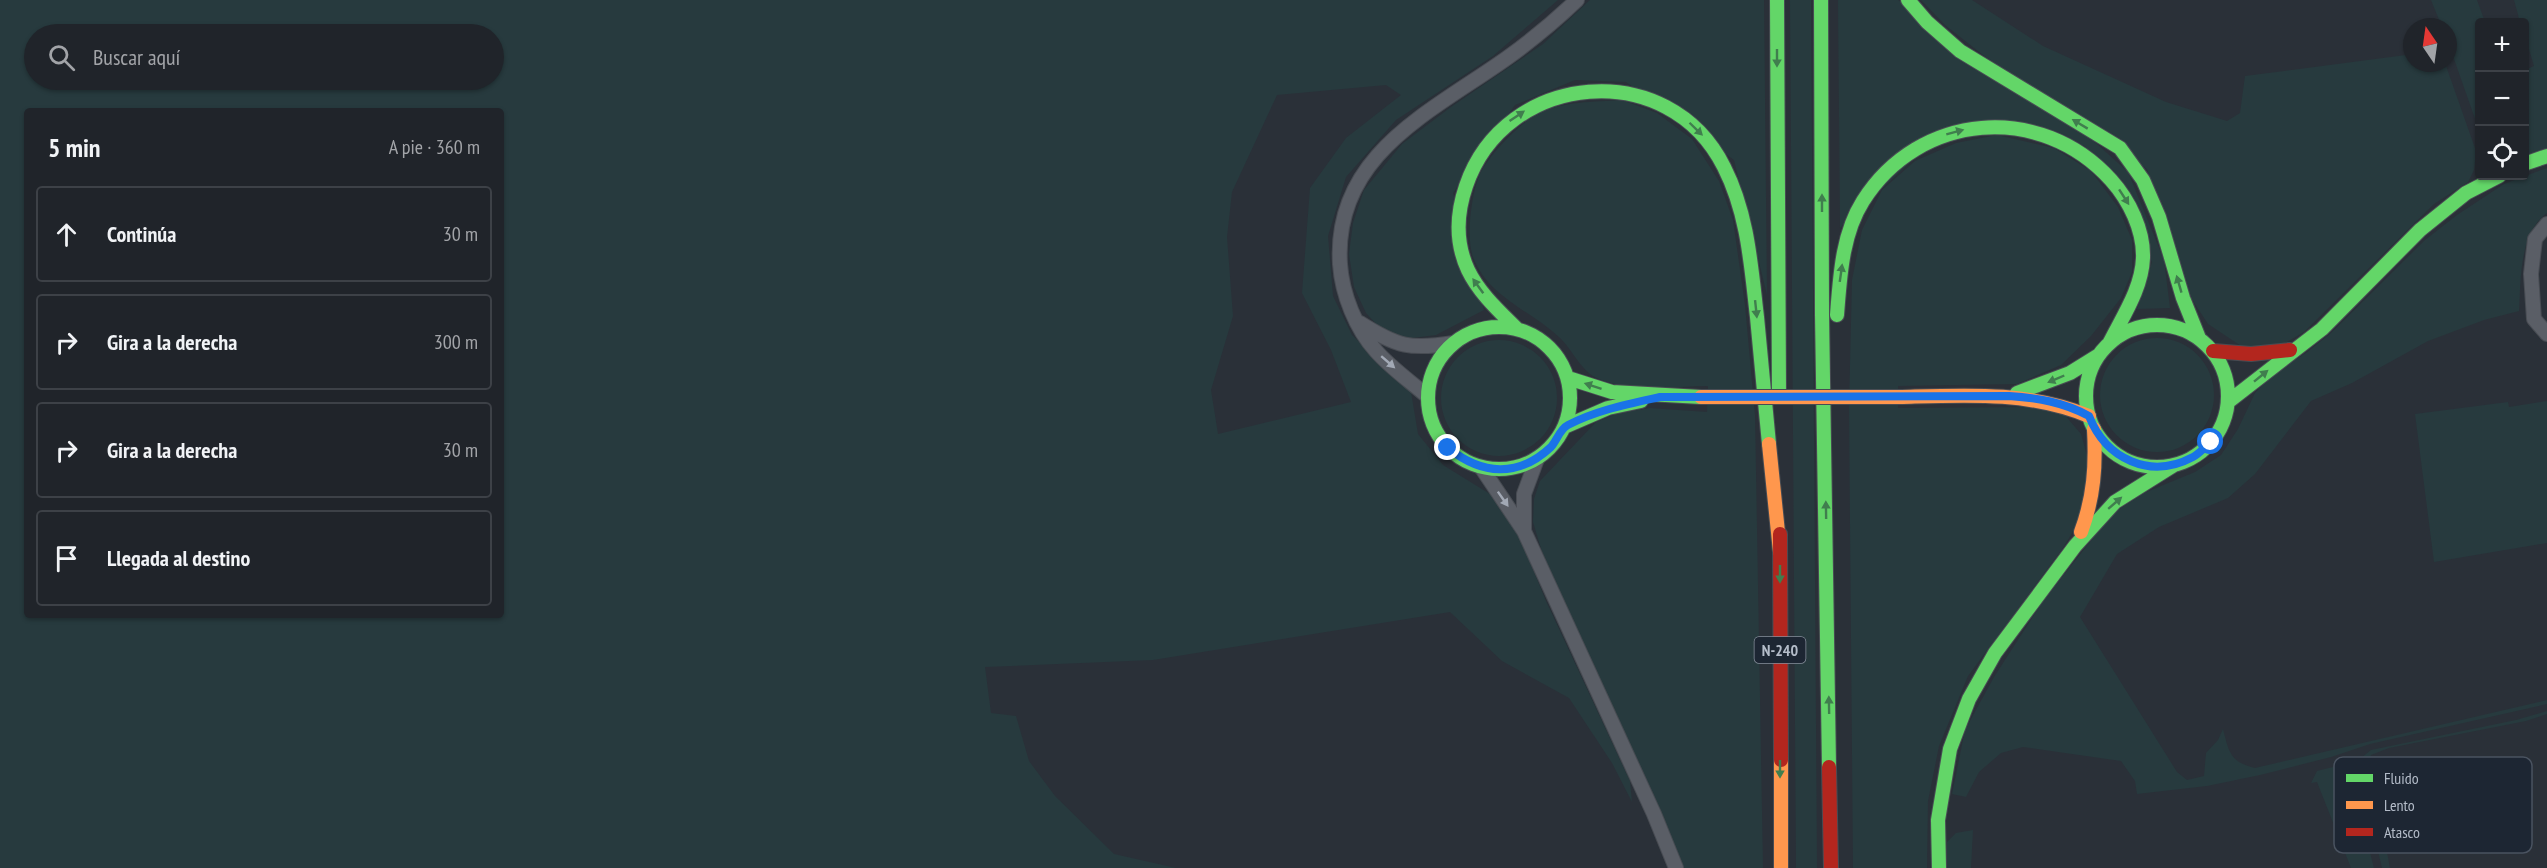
<!DOCTYPE html>
<html lang="es">
<meta charset="utf-8">
<style>
:root{--surface:#20242a;--page:#2d3036;--text:#f1f3f6;--muted:#a2a4a8;--line:#3d4147}
body{margin:0;font-family:"PT Sans Narrow",sans-serif;background:var(--page);color:var(--text)}
.controls{position:absolute;right:18px;top:18px;display:grid;overflow:hidden;border-radius:6px;box-shadow:0 2px 4px #0004}
.controls button{width:54px;height:54px;display:grid;place-items:center;padding:0;border:0;border-bottom:2px solid var(--line);background:var(--surface);color:var(--text);font:30px sans-serif}
.compass{position:absolute;left:2403px;top:18px;width:54px;height:54px;border-radius:50%;background:var(--surface);box-shadow:0 2px 4px #0004;rotate:347deg}
.stop{position:absolute;width:18px;height:18px;margin:-14px;border:4px solid #1a73e8;border-radius:50%;background:#fff}
.stop.end{background:#1a73e8;border-color:#fff;box-shadow:0 2px 6px #0008}
.list{margin:0;padding:0;list-style:none}
h2{display:flex;justify-content:space-between;align-items:center;height:78px;margin:0;padding:0 24px;font-size:26px}
h2 small{font-size:20px;font-weight:400;color:var(--muted)}
.list li{display:grid;grid-template-columns:39px 1fr auto;gap:18px;align-items:center;box-sizing:border-box;height:96px;margin:0 12px 12px;padding:0 12px;border:2px solid var(--line);border-radius:6px}
.list b{display:block;font-size:22px;white-space:nowrap}
.list em{font-size:20px;font-style:normal;color:var(--muted)}
.icon{flex:none;width:33px;height:33px;fill:none;stroke:currentColor;stroke-width:2;stroke-linecap:round;stroke-linejoin:round}
.map{position:relative;flex:none;width:2547px;height:868px;overflow:hidden}
.search{position:absolute;background:var(--surface);box-shadow:0 2px 4px #0004;left:24px;top:24px;width:480px;height:66px;display:flex;align-items:center;gap:15px;box-sizing:border-box;padding:0 21px;border-radius:33px;color:var(--muted);font-size:22px}
.panel{position:absolute;background:var(--surface);box-shadow:0 2px 4px #0004;left:24px;top:108px;width:480px;height:510px;border-radius:6px}
.map>svg:first-child{display:block}
.green{fill:#273a3e;fill-rule:evenodd}
.lines{fill:none;stroke-linecap:round;stroke-linejoin:round}
.street-casing{stroke:#484c53;stroke-width:16}
.fast-casing{stroke:#484c53;stroke-width:16}
.slow-casing{stroke:#484c53;stroke-width:16}
.jam-casing{stroke:#484c53;stroke-width:16}
.street{stroke:#5a5e66;stroke-width:14}
.fast{stroke:#63d668;stroke-width:14}
.slow{stroke:#ff974d;stroke-width:14}
.jam{stroke:#b3261e;stroke-width:14}
.slow-bridge-casing{stroke:#484c53;stroke-width:16;stroke-linecap:butt}
.slow-bridge{stroke:#ff974d;stroke-width:14}
.oneway{fill:#407e4e}
.oneway2{fill:#a2a9b5}
.route{stroke:#1a73e8;stroke-width:8}
.labels{text-anchor:middle;stroke-width:5;stroke-linejoin:round;paint-order:stroke}
.shield{fill:#1d2633;stroke:#878f9c;stroke-width:1.5}
.shield-label{font-size:16px;font-weight:bold;fill:#b4bcc9}
.key{fill:#1d2633;stroke:#4a5360;stroke-width:1.5}
.key-label{font-size:16px;fill:#b4bcc9}
</style>
<div class="map">
<svg width="2547" height="868" viewBox="0 0 2547 868">
<rect width="100%" height="100%" fill="#2a3038"/>
<path class="green" d="M0,0h1558l-65,56 -97,64 -50,57 -18,59 5,60 19,39 59,57 7,42 25,31 55,34 23,41 25,61 84,180 2,21 -20,-39 -43,-65 -67,-37 -52,-49 -297,48 -168,7 6,46 25,3 13,45 26,35 59,58 62,14h-1176zM34,34h460v46h-460zM1386,85l15,10 -55,43 -36,50 -8,105 29,57 20,52 -133,32 -7,-44 22,-74 -6,-79 5,-45 45,-97zM27,111h474v504h-474z
M1590,0h174l3,295 -33,-135 -108,-78 -51,-2 -60,25 -62,88 31,117 -48,25 -32,4 -25,-12 -13,-14 -12,-26 -5,-33 4,-31 11,-33 38,-46 49,-37 92,-63z
M1790,0h21l6,868h-21z
M1838,0h60l189,135 41,37 36,88 6,48 -33,1 15,-47 -67,-116 -135,-21 -110,103z
M1921,0h51l71,46 123,56 61,19 13,-8 5,-37 161,-21 6,-10v18h33l31,88 -2,19 -6,12 -34,22 -130,128 -26,15 -37,-1 -33,-22 -17,-26 -44,-129 -164,-114 -38,-30z
M2431,0h46l8,22h-5l-1,108 -31,-88v-15h-6z
M2514,0h33v148l-22,7v-85l9,-4 -9,-30 -1,-14h-4z
M1622,100l35,13 35,26 27,42 14,39 12,85 10,110 8,453h-80l-141,-316 -9,-30 1,-23 6,-18 56,-59 23,-9 31,-5 57,4 1,-26c-35,0 -76,7 -109,-7 -18,-7 -26,-29 -40,-42 -29,-27 -71,-40 -86,-80 -7,-19 -2,-61 6,-81 7,-18 41,-53 58,-62 26,-13 57,-12 85,-14z
M1997,135l57,13 37,23 27,36 14,33v32l-11,26 -30,38 -30,29 -44,19 -119,2v22l138,-1 27,6 18,21 8,29 -5,50 -21,35 -95,128 -29,70 -11,55 -1,67h-74l-4,-460 3,-128 10,-50 20,-40 33,-29 41,-18z
M2547,168v45c-28,20 -26,66 -28,98l-35,9 -56,21 -76,42 -41,18 -56,73 -27,24 -69,29 -42,27 -37,63 97,155 10,8 17,-4 2,-23 12,-13 5,-11c6,23 7,33 32,39l292,-68v4l-177,40 -39,13 -71,18 -53,11 -70,8 -2,-13 -14,-20 -98,-14 -22,6 -22,19 -13,25 -14,-3 13,-64 29,-53 49,-76 70,-88 31,-20 51,-21 26,-17 17,-26 17,-36 19,-20 32,-20 25,-20 94,-93 32,-25 47,-31z
M2100 395a57 57 0 1 1 114 0a57 57 0 1 1-114 0Z
M1441 398a58 58 0 1 1 116 0a58 58 0 1 1-116 0Z
M2547,401v142l-113,19 -19,-148 93,-12 1,5z
M2547,711v3l-21,7 -137,27 -18,7 -1,7 20,106h-8l-23,-99 2,-11 10,-8 145,-30z
M2333,767l10,3 9,13 22,85h-23l-34,-86 -6,1 6,-12z
M1973,830l-2,38h-25l1,-26 9,-9z"/>
<g class="lines">
<defs>
<path id="street" d="M2547,224l-12,15 -4,35 3,45 13,15
M1360,323c38,24 50,27 94,20
M1427,396c-16,-14 -36,-28 -51,-45 -20,-22 -34,-57 -36,-87 -7,-109 91,-152 167,-206 25,-18 48,-37 70,-58
M1481,467l43,64 130,283 22,54
M1524,531v-37l13,-35"/>
<path id="fast" d="M1777,0l2,393
M1821,0l1,314 7,453
M1908,0l19,22 33,29 160,97 23,32 16,37 24,81 16,40
M2524,164l23,-8
M1837,315c3,-38 5,-81 26,-114 56,-89 178,-99 248,-21 18,20 33,50 32,78 -1,30 -20,58 -33,84
M2086 396a71 71 0 1 1 142 0a71 71 0 1 1-142 0Z
M1428 398a71 71 0 1 1 142 0a71 71 0 1 1-142 0Z
M1517,329c-18,-18 -38,-36 -49,-59 -13,-28 -12,-55 -2,-84 39,-115 203,-130 258,-19 24,47 27,99 33,150 4,42 8,84 12,127
M1568,378l44,14 89,5
M2017,393l53,-20 29,-18
M2228,402l94,-73 98,-99 46,-37 33,-17
M1564,427l44,-19 33,-7
M1939,868l-1,-48 12,-71 19,-50 26,-46 80,-107 40,-44 59,-37"/>
<path id="slow" d="M1902,397c64,-2 126,-6 187,19
M1769,444l11,108
M2081,532c13,-35 15,-66 13,-103
M1781,760v108"/>
<path id="jam" d="M2213,351l38,3 39,-4
M1780,534l1,226
M1829,767l2,101"/>
</defs>
<use href="#street" class="street-casing"/>
<use href="#fast" class="fast-casing"/>
<use href="#slow" class="slow-casing"/>
<use href="#jam" class="jam-casing"/>
<use href="#street" class="street"/>
<use href="#fast" class="fast"/>
<use href="#slow" class="slow"/>
<use href="#jam" class="jam"/>
<defs>
<path id="slow-bridge" d="M1701,397h201"/>
</defs>
<use href="#slow-bridge" class="slow-bridge-casing"/>
<use href="#slow-bridge" class="slow-bridge"/>
</g>
<defs><path id="oneway-solid" d="M-6-.8H1V-3.2L6.5 0L1 3.2V.8H-6Z" transform="scale(1.5)"/></defs>
<g class="oneway">
<use href="#oneway-solid" transform="translate(1777 58) rotate(90)"/>
<use href="#oneway-solid" transform="translate(1517 116) rotate(-34)"/>
<use href="#oneway-solid" transform="translate(2080 124) rotate(-149)"/>
<use href="#oneway-solid" transform="translate(1696 129) rotate(44)"/>
<use href="#oneway-solid" transform="translate(1955 132) rotate(-15)"/>
<use href="#oneway-solid" transform="translate(2124 197) rotate(57)"/>
<use href="#oneway-solid" transform="translate(1822 203) rotate(-90)"/>
<use href="#oneway-solid" transform="translate(1841 273) rotate(-82)"/>
<use href="#oneway-solid" transform="translate(2179 284) rotate(-106)"/>
<use href="#oneway-solid" transform="translate(1478 286) rotate(-126)"/>
<use href="#oneway-solid" transform="translate(1756 309) rotate(84)"/>
<use href="#oneway-solid" transform="translate(2261 376) rotate(-39)"/>
<use href="#oneway-solid" transform="translate(2056 379) rotate(157)"/>
<use href="#oneway-solid" transform="translate(1593 386) rotate(-162)"/>
<use href="#oneway-solid" transform="translate(2115 503) rotate(-41)"/>
<use href="#oneway-solid" transform="translate(1826 510) rotate(-91)"/>
<use href="#oneway-solid" transform="translate(1780 574) rotate(90)"/>
<use href="#oneway-solid" transform="translate(1829 705) rotate(-91)"/>
<use href="#oneway-solid" transform="translate(1780 769) rotate(90)"/>
</g>
<g class="oneway2">
<use href="#oneway-solid" transform="translate(1388 362) rotate(41)"/>
<use href="#oneway-solid" transform="translate(1503 499) rotate(55)"/>
</g>
<g class="lines">
<path class="route" d="M1448,448c34,27 70,30 103,-1 6,-7 9,-18 17,-22 29,-15 60,-21 92,-28l349,-1c29,2 54,6 80,20 17,43 61,64 104,41 6,-3 12,-10 18,-15"/>
</g>
<g class="labels">
<rect class="shield" x="1754.5" y="637" width="51" height="26" rx="4.5"/>
<g class="shield-label">
<text x="1780" y="656">N-240</text>
</g>
</g>
<rect x="2334" y="757" width="198" height="96" rx="9" class="key"/>
<rect x="2346" y="774" width="27" height="8" fill="#63d668"/>
<rect x="2346" y="801" width="27" height="8" fill="#ff974d"/>
<rect x="2346" y="828" width="27" height="8" fill="#b3261e"/>
<g class="key-label">
<text x="2384" y="784">Fluido</text>
<text x="2384" y="811">Lento</text>
<text x="2384" y="838">Atasco</text>
</g>
</svg>
<div class="controls">
<button>+</button>
<button>−</button>
<button><svg class="icon" aria-label="locate" viewBox="0 0 24 24"><circle cx="12" cy="12" r="6"/><path d="M12 2v4M12 18v4M2 12h4M18 12h4"/></svg></button>
</div>
<svg class="compass" viewBox="-18 -18 36 36"><path d="M0-13l5 13h-10z" fill="#e53935"/><path d="M0 13l5-13h-10z" fill="#a2a4a8"/></svg>
<div class="stop" style="left:2211px;top:442px"></div>
<div class="stop end" style="left:1448px;top:448px"></div>
<div class="search"><svg class="icon" aria-label="search" viewBox="0 0 24 24"><circle cx="10" cy="10" r="6"/><path d="M15 15l6 6"/></svg>Buscar aquí</div>
<section class="panel">
<h2>5 min<small>A pie · 360 m</small></h2>
<ul class="list">
<li><svg class="icon" aria-label="ahead" viewBox="0 0 24 24"><path d="M12 20V5M6 11l6-6 6 6"/></svg><div><b>Continúa</b></div><em>30 m</em></li>
<li><svg class="icon" aria-label="right" viewBox="0 0 24 24"><path d="M7 20v-9h11M14 6l5 5-5 5"/></svg><div><b>Gira a la derecha</b></div><em>300 m</em></li>
<li><svg class="icon" aria-label="right" viewBox="0 0 24 24"><path d="M7 20v-9h11M14 6l5 5-5 5"/></svg><div><b>Gira a la derecha</b></div><em>30 m</em></li>
<li><svg class="icon" aria-label="arrive" viewBox="0 0 24 24"><path d="M6 21V4h12l-3 4 3 4H6"/></svg><div><b>Llegada al destino</b></div></li>
</ul>
</section>
</div>
